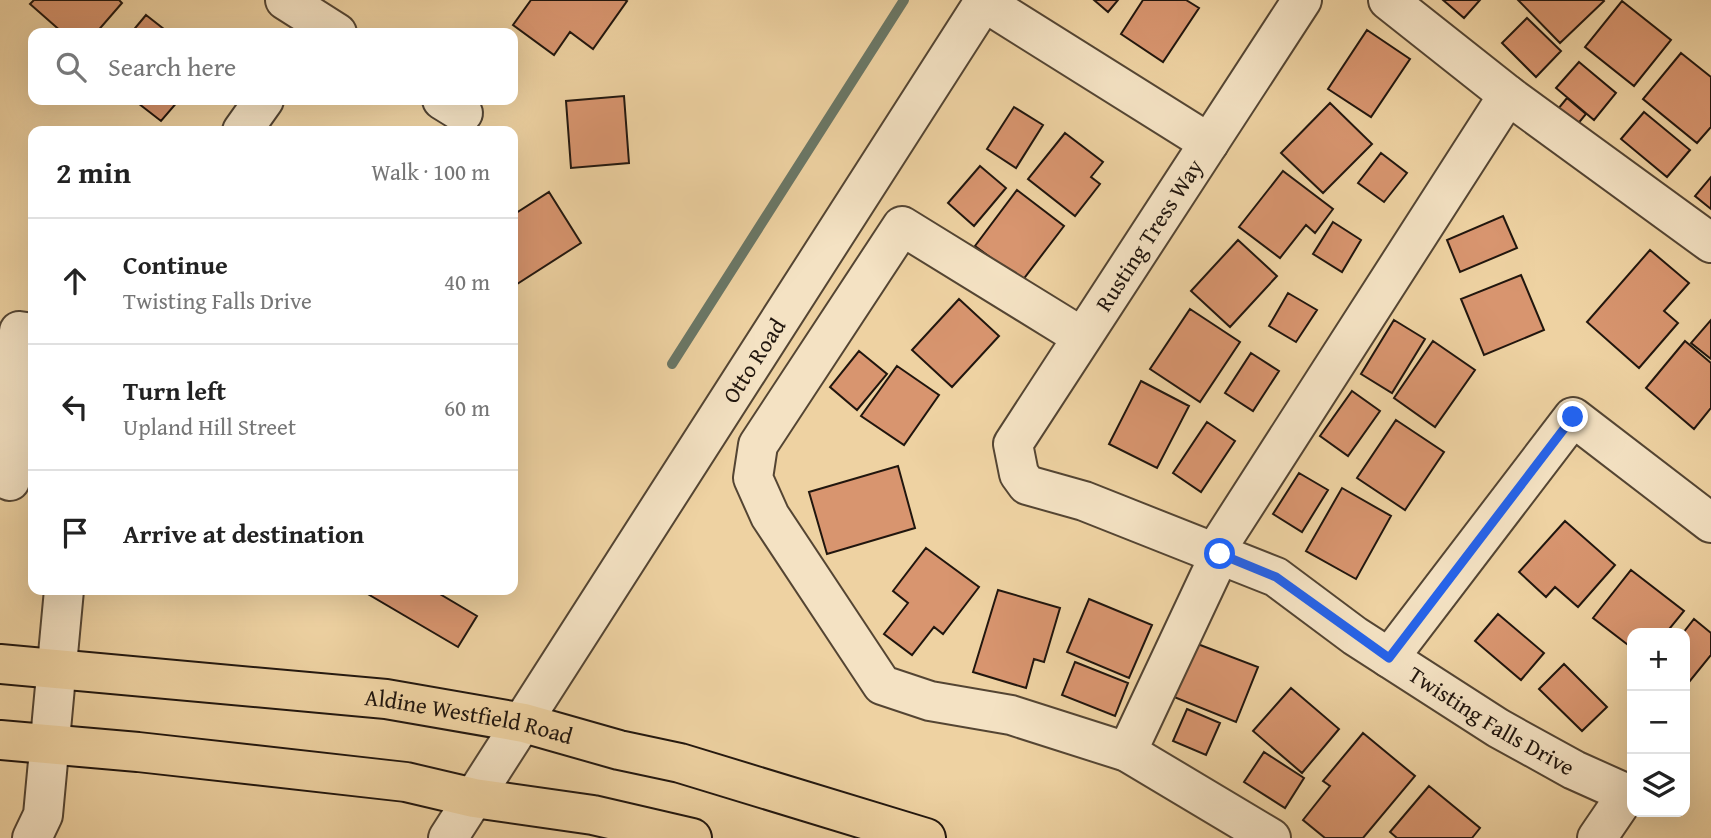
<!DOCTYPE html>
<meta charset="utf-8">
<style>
:root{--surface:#fff;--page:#f2f2f2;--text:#222;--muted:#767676;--line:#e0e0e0}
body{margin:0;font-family:"Gentium Book Plus",serif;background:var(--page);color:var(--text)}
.controls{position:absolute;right:21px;bottom:21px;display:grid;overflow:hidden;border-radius:14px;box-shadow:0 7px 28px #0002}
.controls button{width:63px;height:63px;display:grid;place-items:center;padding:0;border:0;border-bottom:2px solid var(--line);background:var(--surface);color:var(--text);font:35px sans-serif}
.stop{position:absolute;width:21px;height:21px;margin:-16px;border:5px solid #2563eb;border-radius:50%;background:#fff}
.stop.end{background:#2563eb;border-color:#fff;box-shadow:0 2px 7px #0008}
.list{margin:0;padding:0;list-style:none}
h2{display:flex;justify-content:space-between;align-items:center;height:91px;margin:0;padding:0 28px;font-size:30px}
h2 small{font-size:23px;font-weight:400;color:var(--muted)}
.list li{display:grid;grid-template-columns:46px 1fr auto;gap:21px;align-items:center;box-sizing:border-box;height:126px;padding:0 28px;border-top:2px solid var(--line)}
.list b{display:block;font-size:26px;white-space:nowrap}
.list p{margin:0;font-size:23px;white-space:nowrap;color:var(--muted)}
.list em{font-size:23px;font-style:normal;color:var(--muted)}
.icon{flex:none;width:38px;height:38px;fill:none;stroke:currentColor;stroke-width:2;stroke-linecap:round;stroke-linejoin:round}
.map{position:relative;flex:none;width:1711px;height:838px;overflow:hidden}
.search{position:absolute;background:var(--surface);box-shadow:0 7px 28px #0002;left:28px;top:28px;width:490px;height:77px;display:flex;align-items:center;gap:18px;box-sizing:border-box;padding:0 24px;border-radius:14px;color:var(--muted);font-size:26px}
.panel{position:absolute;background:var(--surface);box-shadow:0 7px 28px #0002;left:28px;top:126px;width:490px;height:469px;border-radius:14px}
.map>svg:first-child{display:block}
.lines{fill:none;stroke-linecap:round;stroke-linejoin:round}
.stream{stroke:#6a7766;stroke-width:10}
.building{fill:#d8956f;stroke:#21160e;stroke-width:2}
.minor-casing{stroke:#544533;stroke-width:42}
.major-casing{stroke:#21160e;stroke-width:42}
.minor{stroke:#f4e2c3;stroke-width:38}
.major{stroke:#eed2a2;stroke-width:38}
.route{stroke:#2563eb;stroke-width:9}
.labels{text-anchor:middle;stroke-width:7;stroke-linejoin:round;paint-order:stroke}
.street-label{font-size:23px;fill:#21160e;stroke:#f4e2c3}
</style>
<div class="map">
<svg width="1711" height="838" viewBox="0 0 1711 838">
<rect width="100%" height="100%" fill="#eed2a2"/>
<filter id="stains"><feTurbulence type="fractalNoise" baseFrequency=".00286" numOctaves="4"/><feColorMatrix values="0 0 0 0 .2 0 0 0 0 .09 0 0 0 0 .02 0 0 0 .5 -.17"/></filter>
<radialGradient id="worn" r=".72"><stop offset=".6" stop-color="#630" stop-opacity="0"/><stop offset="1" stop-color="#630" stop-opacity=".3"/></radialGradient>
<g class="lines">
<path class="stream" d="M672,364l232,-364"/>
</g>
<path class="building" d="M34,0h85l3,3 -26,30h-33l-33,-29z
M531,0h94l2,1 -34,48 -23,-17 -16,23 -41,-30z
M1094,0h24l-10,12z
M1143,0h43l13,8 -36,54 -42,-28z
M1443,0h37l-16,18z
M1518,0h85l1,1 -44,42z
M1622,1l49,39 -37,46 -49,-39z
M146,15l23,18h-38z
M1527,18l34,33 -25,26 -34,-34z
M1367,30l43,29 -39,58 -43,-28z
M1681,53l30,24v50l-14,16 -54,-44z
M1579,62l37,31 -22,27 -38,-32z
M624,96l5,67 -58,5 -5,-67z
M1567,98l19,16 -14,17 -19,-16z
M134,100h45l-18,21z
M1330,103l42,41 -49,49 -42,-40z
M1014,107l29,18 -27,43 -29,-19z
M1644,112l46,38 -23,27 -46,-38z
M1065,133l38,29 -12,15 9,7 -25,32 -47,-37z
M1381,153l26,20 -23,29 -26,-19z
M980,166l26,22 -32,38 -26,-23z
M1283,171l50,38 -18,24 -9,-8 -26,33 -41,-31z
M1711,177v32l-16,-13z
M1017,190l47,36 -42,55 -47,-35z
M549,192l32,51 -67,43 -1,-71z
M1503,216l14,32 -57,24 -13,-32z
M1333,222l28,18 -19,32 -29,-18z
M1238,240l39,36 -47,51 -39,-36z
M1650,250l39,33 -25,28 14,12 -39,45 -52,-46z
M1521,275l23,55 -60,25 -23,-56z
M1288,293l29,17 -21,32 -27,-16z
M959,299l40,37 -47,51 -40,-37z
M1190,309l50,33 -40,60 -50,-33z
M1394,320l31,19 -33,54 -31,-19z
M1711,320v39l-20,-16z
M1433,341l42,29 -40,57 -41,-29z
M1685,341l26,22v45l-17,21 -48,-41z
M859,351l28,23 -30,36 -27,-23z
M1251,353l28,18 -26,40 -28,-18z
M897,366l42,29 -35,50 -43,-29z
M1141,381l48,25 -32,62 -48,-24z
M1352,391l28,20 -32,45 -28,-20z
M1396,420l48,32 -39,58 -48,-32z
M1207,422l28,19 -34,51 -28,-19z
M898,466l17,62 -88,26 -18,-62z
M1299,473l29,17 -26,42 -29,-18z
M1342,488l49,28 -35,63 -50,-28z
M1565,521l50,44 -37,42 -23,-20 -9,10 -27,-25z
M926,548l53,39 -36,47 -9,-7 -22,28 -28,-21 24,-31 -15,-12z
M1631,570l53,41 -18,22h-34v15l-39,-30z
M361,590h72l44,26 -19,31z
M998,590l62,18 -16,54 -10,-3 -8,29 -53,-16z
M1089,599l63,26 -23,53 -62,-26z
M1498,614l46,39 -23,27 -46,-39z
M1694,619l17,14v22l-26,32 -2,-54z
M1195,643l63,24 -22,55 -62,-25z
M1075,662l53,21 -13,33 -53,-21z
M1564,664l43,43 -25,24 -43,-42z
M1291,688l48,41 -37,44 -49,-42z
M1187,709l33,14 -14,32 -33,-14z
M1363,733l52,43 -52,62h-38l-22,-18 27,-34 -7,-5z
M1264,752l40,26 -19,30 -41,-26z
M1429,786l51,42 -8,10h-75l-7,-6z"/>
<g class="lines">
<defs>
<g id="minor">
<path d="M285,0l52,33"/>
<path id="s1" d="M1302,0l-289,444 6,30 8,11 57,16 192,76 79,59 143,92 76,42 58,26"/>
<path d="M1388,0l120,95 203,148"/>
<path d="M984,2l225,141"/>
<path d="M442,100l21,13"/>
<path d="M242,131l22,-31"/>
<path d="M1082,337l-180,-111 -144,219 -5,33 17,38 112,169 48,16 81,14 116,37 144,86"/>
<path d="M10,481l9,-150 14,2"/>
<path d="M1389,658l184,-241 138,106"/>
<path d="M1127,752l93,-198 3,-15 285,-444"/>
<path d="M32,838l11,-23 21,-225"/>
<path id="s2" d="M448,838l537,-838"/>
<path d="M1597,838l30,-44"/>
</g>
<g id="major">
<path id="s3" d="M0,664l386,35 138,24 95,27 61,13 246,75"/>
<path d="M0,740l138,12 268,30 68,16 119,17 99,23"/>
</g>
</defs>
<use href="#minor" class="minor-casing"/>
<use href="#major" class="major-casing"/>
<use href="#minor" class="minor"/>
<use href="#major" class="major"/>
</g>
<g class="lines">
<path class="route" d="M1220,554l56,23 113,81 184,-241"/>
</g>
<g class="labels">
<g class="street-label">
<text transform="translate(1149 235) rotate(-57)" y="8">Rusting Tress Way</text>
<text dy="8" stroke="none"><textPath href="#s2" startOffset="567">Otto Road</textPath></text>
<text dy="8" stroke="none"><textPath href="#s3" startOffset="472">Aldine Westfield Road</textPath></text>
<text dy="8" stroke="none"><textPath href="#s1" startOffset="1099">Twisting Falls Drive</textPath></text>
</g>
</g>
<rect width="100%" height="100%" filter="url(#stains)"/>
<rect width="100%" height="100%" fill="url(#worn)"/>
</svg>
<div class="controls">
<button>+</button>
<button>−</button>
<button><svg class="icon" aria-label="layers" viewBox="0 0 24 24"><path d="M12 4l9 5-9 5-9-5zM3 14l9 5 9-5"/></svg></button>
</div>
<div class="stop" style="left:1220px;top:554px"></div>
<div class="stop end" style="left:1573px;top:417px"></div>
<div class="search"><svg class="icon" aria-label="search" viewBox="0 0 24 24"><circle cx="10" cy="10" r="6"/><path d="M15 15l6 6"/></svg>Search here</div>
<section class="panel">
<h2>2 min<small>Walk · 100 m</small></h2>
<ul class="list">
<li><svg class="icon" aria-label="ahead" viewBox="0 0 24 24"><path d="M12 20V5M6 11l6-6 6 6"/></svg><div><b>Continue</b><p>Twisting Falls Drive</p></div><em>40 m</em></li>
<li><svg class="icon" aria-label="left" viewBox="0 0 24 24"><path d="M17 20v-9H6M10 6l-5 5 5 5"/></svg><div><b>Turn left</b><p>Upland Hill Street</p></div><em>60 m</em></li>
<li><svg class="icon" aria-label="arrive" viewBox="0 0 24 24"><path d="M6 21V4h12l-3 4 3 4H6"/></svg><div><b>Arrive at destination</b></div></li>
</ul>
</section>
</div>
